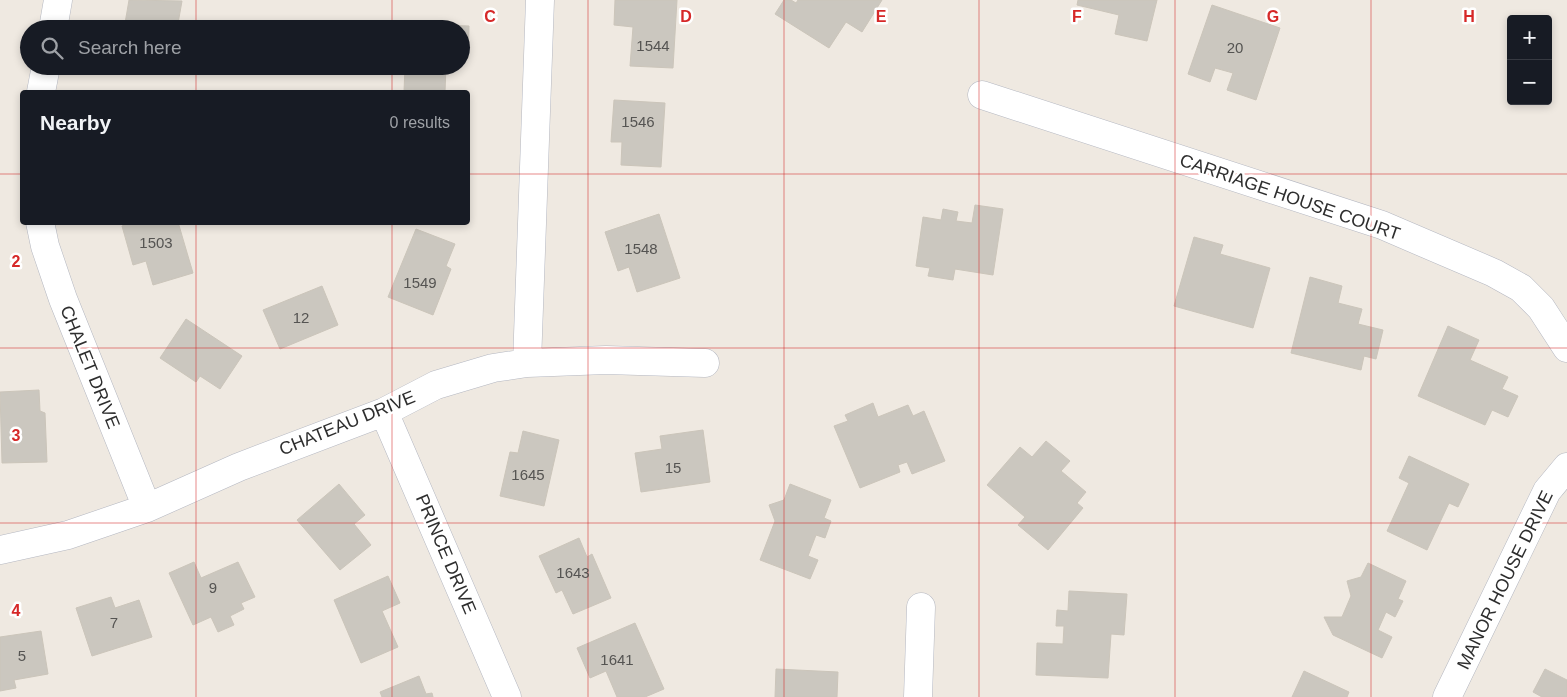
<!DOCTYPE html>
<meta charset="utf-8">
<style>
:root{--surface:#171b24;--page:#242831;--text:#f1f3f6;--muted:#9ea1a6;--line:#363941}
body{margin:0;font-family:Helvetica,sans-serif;background:var(--page);color:var(--text)}
.controls{position:absolute;right:15px;top:15px;display:grid;overflow:hidden;border-radius:5px;box-shadow:0 2px 8px #0003}
.controls button{width:45px;height:45px;display:grid;place-items:center;padding:0;border:0;border-bottom:1px solid var(--line);background:var(--surface);color:var(--text);font:25px sans-serif}
.list{margin:0;padding:0;list-style:none}
h2{display:flex;justify-content:space-between;align-items:center;height:65px;margin:0;padding:0 20px;font-size:21px}
h2 small{font-size:16px;font-weight:400;color:var(--muted)}
.icon{flex:none;width:28px;height:28px;fill:none;stroke:currentColor;stroke-width:2;stroke-linecap:round;stroke-linejoin:round}
.map{position:relative;flex:none;width:1567px;height:697px;overflow:hidden}
.search{position:absolute;background:var(--surface);box-shadow:0 2px 8px #0003;left:20px;top:20px;width:450px;height:55px;display:flex;align-items:center;gap:12px;box-sizing:border-box;padding:0 18px;border-radius:28px;color:var(--muted);font-size:19px}
.panel{position:absolute;background:var(--surface);box-shadow:0 2px 8px #0003;left:20px;top:90px;width:450px;height:135px;border-radius:5px}
.map>svg:first-child{display:block}
.building{fill:#cbc7bf;stroke:#cbc5ba}
.lines{fill:none;stroke-linecap:round;stroke-linejoin:round}
.minor-casing{stroke:#b4b7c1;stroke-width:29}
.minor{stroke:#fff;stroke-width:28}
.grid{fill:none;stroke:#d62828;stroke-width:1;stroke-opacity:0.55}
.labels{text-anchor:middle;stroke-width:5;stroke-linejoin:round;paint-order:stroke}
.number-label{font-size:15px;fill:#555452}
.street-label{font-size:18px;fill:#2e2e2e;stroke:#fff}
.grid-label{font-size:16px;text-anchor:middle;font-weight:bold;fill:#d62828;stroke:#fff;stroke-width:5;stroke-linejoin:round;paint-order:stroke}
</style>
<div class="map">
<svg width="1567" height="697" viewBox="0 0 1567 697">
<rect width="100%" height="100%" fill="#efe9e1"/>
<path class="building" d="M129,0l53,1 -5,28h-53z
M615,0h62l-4,68 -43,-2 3,-39 -19,-2z
M784,0h7l5,3 2,-3h84l-20,32 -16,-10 -17,26 -54,-34z
M1078,0h79l-10,41 -32,-7 4,-19 -42,-10z
M1212,5l68,23 -24,72 -29,-10 6,-17 -18,-5 -5,14 -22,-8z
M407,24l62,2 -1,32h-7v-29h-54z
M405,66h41l-1,26h-41z
M614,100l51,3 -4,64 -40,-2 1,-23h-11z
M975,205l28,4 -10,66 -38,-6 -2,11 -25,-4 2,-8 -14,-2 7,-49 18,3 2,-11 15,3 -2,9 16,2z
M659,214l21,64 -43,14 -8,-25 -11,4 -13,-39z
M132,222h46l15,51 -40,12 -7,-24 -13,4 -11,-39z
M416,229l39,15 -9,22 5,3 -18,46 -45,-18z
M1194,237l29,8 -3,9 50,14 -17,60 -79,-22z
M1310,277l32,9 -4,17 24,6 -4,15 25,6 -7,29 -12,-3 -3,14 -70,-17z
M322,286l16,39 -58,24 -17,-39z
M186,319l56,37 -22,33 -20,-13 -4,6 -36,-24z
M1448,326l31,14 -9,20 38,17 -6,12 16,7 -10,21 -16,-7 -7,15 -67,-29z
M39,390l1,21 5,2 2,49 -45,1 -2,-71z
M873,403l5,14 30,-12 5,11 11,-5 21,50 -33,13 -5,-12 -9,3 2,7 -40,16 -26,-62 14,-5 -3,-6z
M703,430l7,52 -69,10 -6,-39 27,-4 -2,-13z
M523,431l36,9 -15,66 -44,-10 10,-44 8,1z
M1046,441l24,20 -9,10 25,21 -9,11 6,5 -35,42 -30,-25 7,-8 -38,-32 33,-38 12,10z
M1409,456l60,28 -11,23 -9,-4 -22,47 -40,-19 22,-48 -10,-5z
M339,484l26,31 -11,9 17,21 -31,25 -43,-50z
M790,484l41,16 -7,18 7,3 -6,17 -9,-3 -8,21 10,4 -8,19 -50,-19 15,-39 -6,-16 15,-5z
M579,538l8,19 5,-3 19,44 -38,16 -11,-24 -6,3 -17,-37z
M194,562l7,16 37,-16 17,35 -14,6 3,6 -14,7 4,9 -16,7 -7,-15 -18,8 -24,-52z
M1368,563l38,18 -8,18 5,2 -8,16 -9,-5 -8,18 14,7 -10,21 -49,-23 -9,-18h18l9,-21 -4,-15 14,-4z
M388,576l12,27 -18,8 16,36 -37,16 -27,-63z
M1069,591l58,3 -3,41 -13,-1 -3,44 -72,-3 1,-32 26,1 1,-18h-8l1,-16 11,1z
M111,597l4,11 24,-8 13,37 -60,19 -16,-48z
M635,623l29,66 -19,8h-28l-11,-26 -16,7 -13,-30z
M41,631l7,43 -34,6 2,8 -16,3v-54z
M776,669l62,3 -1,25h-62z
M1545,669l22,11v17h-25l-9,-5z
M1304,671l45,21 -2,5h-55z
M419,676l7,18 6,-1 1,4h-51l-2,-5z"/>
<g class="lines">
<defs>
<path id="minor" d="M53,29l5,-29
M41,92l5,-26
M982,95l400,130 112,48 27,15 20,20 26,40
M40,222l5,24 18,53 84,209
M527,363l13,-363
M384,412l123,285
M0,550l68,-15 79,-27 92,-41 145,-55 52,-27 57,-17 34,-5 79,-3 99,3
M918,697l3,-90
M1447,697l100,-206 20,-24"/>
</defs>
<use href="#minor" class="minor-casing"/>
<use href="#minor" class="minor"/>
</g>
<path class="grid" d="M196,0v29M392,0v29M588,0v697M784,0v697M979,0v697M1175,0v697M1371,0v697M196,66v26M392,66v26M0,174h22M468,174h1099M196,222v475M392,222v475M0,348h1567M0,523h1567"/>
<g class="labels">
<g class="number-label">
<text x="653" y="51">1544</text>
<text x="1235" y="53">20</text>
<text x="638" y="127">1546</text>
<text x="156" y="248">1503</text>
<text x="641" y="254">1548</text>
<text x="420" y="288">1549</text>
<text x="301" y="323">12</text>
<text x="673" y="473">15</text>
<text x="528" y="480">1645</text>
<text x="573" y="578">1643</text>
<text x="213" y="593">9</text>
<text x="114" y="628">7</text>
<text x="22" y="661">5</text>
<text x="617" y="665">1641</text>
</g>
<g class="street-label">
<text transform="translate(1290 197) rotate(19)" y="6">CARRIAGE HOUSE COURT</text>
<text transform="translate(90 367) rotate(68)" y="6">CHALET DRIVE</text>
<text transform="translate(347 423) rotate(-22)" y="6">CHATEAU DRIVE</text>
<text transform="translate(446 554) rotate(67)" y="6">PRINCE DRIVE</text>
<text transform="translate(1505 580) rotate(-64)" y="6">MANOR HOUSE DRIVE</text>
</g>
</g>
<g class="grid-label">
<text x="490" y="22">C</text>
<text x="686" y="22">D</text>
<text x="881" y="22">E</text>
<text x="1077" y="22">F</text>
<text x="1273" y="22">G</text>
<text x="1469" y="22">H</text>
<text x="16" y="267">2</text>
<text x="16" y="441">3</text>
<text x="16" y="616">4</text>
</g>
</svg>
<div class="controls">
<button>+</button>
<button>−</button>
</div>
<div class="search"><svg class="icon" aria-label="search" viewBox="0 0 24 24"><circle cx="10" cy="10" r="6"/><path d="M15 15l6 6"/></svg>Search here</div>
<section class="panel">
<h2>Nearby<small>0 results</small></h2>
<ul class="list">
</ul>
</section>
</div>
